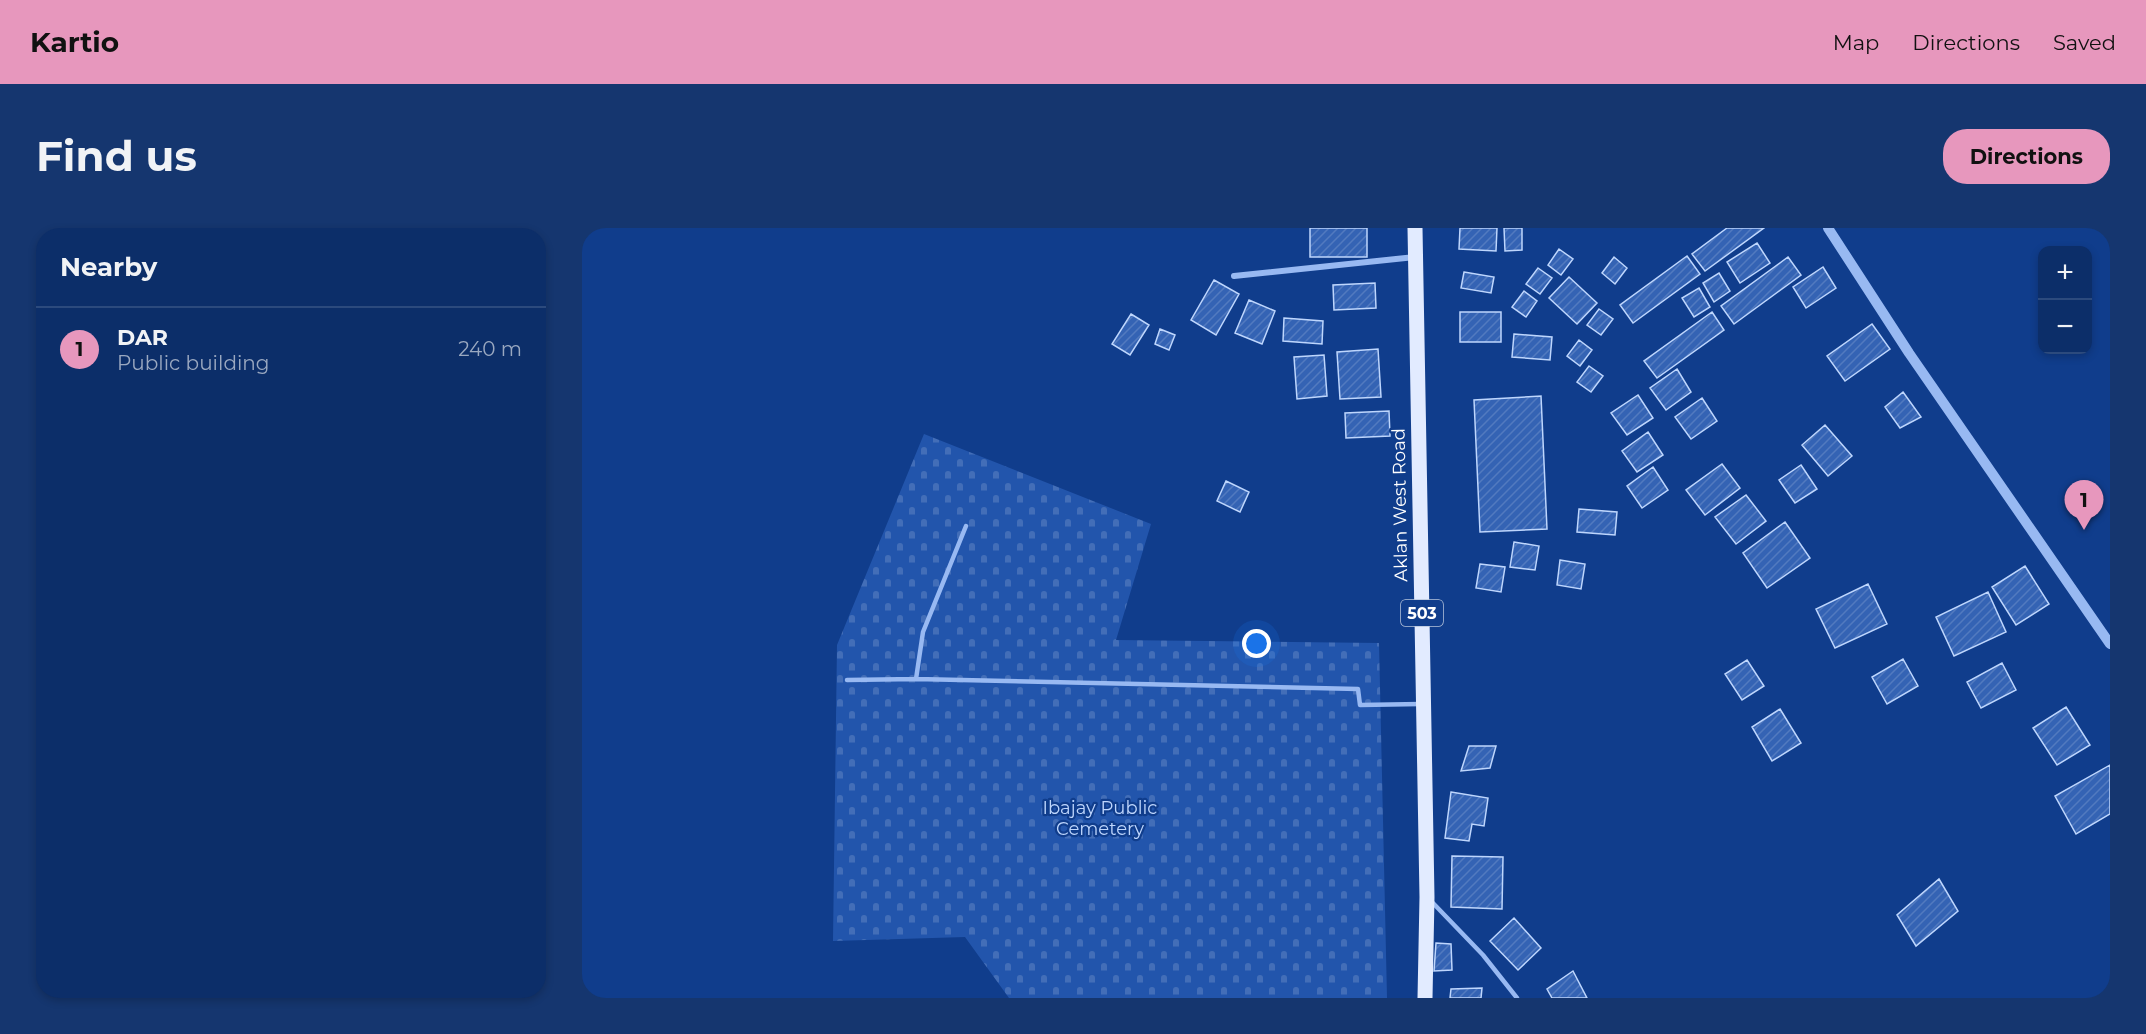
<!DOCTYPE html>
<meta charset="utf-8">
<style>
:root{--surface:#0c2e69;--page:#15366f;--text:#f1f3f6;--muted:#9aa8c0;--line:#2c4a7d;--accent:#e797bd}
body{margin:0;font-family:Montserrat,sans-serif;background:var(--page);color:var(--text)}
.controls{position:absolute;right:18px;top:18px;display:grid;overflow:hidden;border-radius:12px;box-shadow:0 3px 9px #0003}
.controls button{width:54px;height:54px;display:grid;place-items:center;padding:0;border:0;border-bottom:2px solid var(--line);background:var(--surface);color:var(--text);font:30px sans-serif}
.you{position:absolute;left:675px;top:416px;width:21px;height:21px;margin:-15px;border:4px solid #fff;border-radius:50%;background:#1a73e8;box-shadow:0 0 0 9px #1a73e833}
.badge{display:grid;place-items:center;width:39px;height:39px;border-radius:50%;background:var(--accent);color:#111;font-size:20px;font-weight:700}
.pin{position:absolute;translate:-50% -50px;filter:drop-shadow(0 2px 3px #0008)}
.pin::after{content:'';position:absolute;top:32px;width:21px;height:18px;background:inherit;clip-path:polygon(0 0,100% 0,50% 100%)}
.list{margin:0;padding:0;list-style:none}
h2{display:flex;justify-content:space-between;align-items:center;height:78px;margin:0;padding:0 24px;font-size:26px}
h2 small{font-size:20px;font-weight:400;color:var(--muted)}
.list li{display:grid;grid-template-columns:39px 1fr auto;gap:18px;align-items:center;box-sizing:border-box;height:84px;padding:0 24px;border-top:2px solid var(--line)}
.list b{display:block;font-size:22px;white-space:nowrap}
.list p{margin:0;font-size:20px;white-space:nowrap;color:var(--muted)}
.list em{font-size:20px;font-style:normal;color:var(--muted)}
.map{position:relative;flex:none;width:1528px;height:770px;overflow:hidden;border-radius:24px}
header{display:flex;align-items:center;gap:36px;box-sizing:border-box;height:84px;padding:0 30px;background:var(--accent);color:#111}
header strong{font-size:28px}
nav{display:flex;gap:33px;margin-inline-start:auto;font-size:21px}
.intro{display:flex;align-items:center;justify-content:space-between;box-sizing:border-box;height:144px;padding:0 36px}
h1{margin:0;font-size:42px}
.button{padding:15px 27px;border-radius:24px;background:var(--accent);color:#111;font-size:21px;font-weight:700}
main{display:flex;gap:36px;padding:0 36px}
aside{flex:1;background:var(--surface);border-radius:24px;box-shadow:0 3px 9px #0003}
.map>svg:first-child{display:block}
.cemetery{fill:url(#cemetery-stones)}
.building{fill:url(#building-hatch);stroke:#bed6fd;stroke-width:1.5}
.lines{fill:none;stroke-linecap:round;stroke-linejoin:round}
.service{stroke:#98b9f2;stroke-width:4.5}
.minor{stroke:#98b9f2;stroke-width:6}
.tertiary{stroke:#98b9f2;stroke-width:10}
.primary{stroke:#e2ebff;stroke-width:15}
.labels{text-anchor:middle;stroke-width:4.5;stroke-linejoin:round;paint-order:stroke}
.shield{fill:#103d8c;stroke:#b7c5dc;stroke-width:1.5}
.shield-label{font-size:16px;font-weight:bold;fill:#fff}
.street-label{font-size:18px;fill:#fff;stroke:#103d8c}
.park-label{font-size:18px;fill:#bed6fd;stroke:#103d8c}
</style>
<header>
<strong>Kartio</strong>
<nav><a>Map</a><a>Directions</a><a>Saved</a></nav>
</header>
<div class="intro"><h1>Find us</h1><a class="button">Directions</a></div>
<main>
<aside>
<h2>Nearby<small></small></h2>
<ul class="list">
<li><span class="badge">1</span><div><b>DAR</b><p>Public building</p></div><em>240 m</em></li>
</ul>
</aside>
<div class="map">
<svg width="1528" height="770" viewBox="0 0 1528 770">
<defs>
<pattern id="cemetery-stones" width="16" height="16" patternUnits="userSpaceOnUse" patternTransform="scale(1.5)"><rect width="16" height="16" fill="#2255ac"/><path d="M2 7V4a2 2 0 0 1 4 0v3zM10 15v-3a2 2 0 0 1 4 0v3z" fill="#436eb8"/></pattern>
<pattern id="building-hatch" width="6" height="6" patternUnits="userSpaceOnUse" patternTransform="scale(1.5)"><rect width="6" height="6" fill="#3463b4"/><path d="M-1 1l2-2M0 6l6-6M5 7l2-2" fill="none" stroke="#527abf"/></pattern>
</defs>
<rect width="100%" height="100%" fill="#103d8c"/>
<path class="cemetery" d="M342,206l227,90 -35,116 263,3 8,355h-378l-44,-61 -132,4 4,-296z"/>
<path class="building" d="M728,0h57v29h-57z
M878,0h37l-1,23 -37,-2z
M922,0h18v22l-17,1z
M1145,0h37l-59,43 -13,-17z
M1175,15l13,20 -30,20 -13,-21z
M977,21l14,10 -12,16 -13,-10z
M1105,28l13,18 -67,49 -13,-18z
M1032,29l13,11 -12,16 -13,-11z
M1206,29l13,18 -67,49 -13,-18z
M1241,39l13,21 -30,20 -13,-21z
M956,40l14,10 -12,16 -14,-10z
M882,44l30,5 -3,16 -30,-5z
M1137,45l11,18 -16,11 -11,-19z
M987,49l28,26 -20,21 -28,-26z
M632,52l25,14 -23,41 -25,-15z
M793,55l1,25 -42,2 -1,-25z
M1117,60l11,19 -16,10 -12,-19z
M942,63l13,10 -11,16 -14,-10z
M667,72l26,11 -13,33 -27,-11z
M1017,81l14,10 -12,16 -14,-10z
M878,84h41v30h-41z
M1130,84l12,18 -67,48 -13,-17z
M549,86l18,11 -19,30 -18,-11z
M702,90l39,3 -1,23 -39,-3z
M1290,96l18,25 -45,32 -18,-25z
M578,101l15,6 -6,15 -14,-6z
M932,106l38,3 -2,23 -38,-3z
M997,112l13,10 -12,16 -13,-10z
M796,121l3,48 -41,2 -3,-47z
M742,127l3,41 -30,3 -3,-42z
M1007,138l14,10 -12,16 -14,-10z
M1095,141l14,23 -25,18 -16,-22z
M1321,164l18,25 -21,11 -15,-21z
M1056,167l15,23 -26,17 -16,-22z
M959,168l6,133 -67,3 -6,-132z
M1120,170l15,23 -26,18 -16,-22z
M807,183l1,25 -44,2 -1,-25z
M1243,197l27,31 -24,20 -26,-31z
M1066,204l15,23 -26,17 -15,-21z
M1140,236l18,24 -35,27 -19,-25z
M1219,237l16,24 -22,14 -16,-23z
M1071,239l15,23 -26,18 -15,-22z
M644,253l23,11 -9,20 -23,-11z
M1164,267l20,26 -30,23 -21,-27z
M997,281l38,3 -2,23 -38,-3z
M1203,294l25,36 -43,30 -24,-35z
M932,314l25,4 -4,24 -25,-3z
M978,332l25,4 -4,25 -24,-4z
M898,336l25,3 -4,25 -25,-4z
M1443,338l24,38 -33,21 -24,-38z
M1286,356l19,40 -52,24 -19,-39z
M1406,364l18,40 -52,24 -18,-39z
M1321,431l15,27 -31,18 -15,-27z
M1165,432l17,26 -22,14 -17,-26z
M1420,435l14,27 -35,18 -14,-26z
M1484,479l24,38 -33,20 -24,-37z
M1198,481l21,34 -29,18 -20,-34z
M887,518h27l-6,22 -29,3z
M1528,537v49l-34,20 -21,-38z
M869,564l37,6 -4,28 -12,-2 -3,17 -24,-3z
M870,628l51,1 -1,52 -51,-2z
M1357,651l19,32 -42,35 -19,-31z
M932,690l27,30 -23,22 -28,-29z
M854,715l15,1 1,26 -18,1z
M991,743l14,27h-35l-5,-9z
M900,760l-1,10h-31l1,-9z"/>
<g class="lines">
<path class="service" d="M334,451l7,-47 43,-106
M265,452l69,-1 442,10 2,16 61,-1
M849,673l52,54 34,43"/>
<path class="minor" d="M652,48l181,-19"/>
<path class="tertiary" d="M1246,0l81,125 201,291"/>
<path class="primary" d="M833,0l12,669 -2,101"/>
</g>
<g class="labels">
<rect class="shield" x="819" y="372" width="42" height="26" rx="4.5"/>
<g class="shield-label">
<text x="840" y="391">503</text>
</g>
<g class="street-label">
<text transform="translate(818 277) rotate(-91)" y="6">Aklan West Road</text>
</g>
<g class="park-label">
<text x="518" y="586">Ibajay Public<tspan x="518" dy="21">Cemetery</tspan></text>
</g>
</g>
</svg>
<div class="controls">
<button>+</button>
<button>−</button>
</div>
<div class="you"></div>
<div class="pin badge" style="left:1502px;top:302px">1</div>
</div>
</main>
